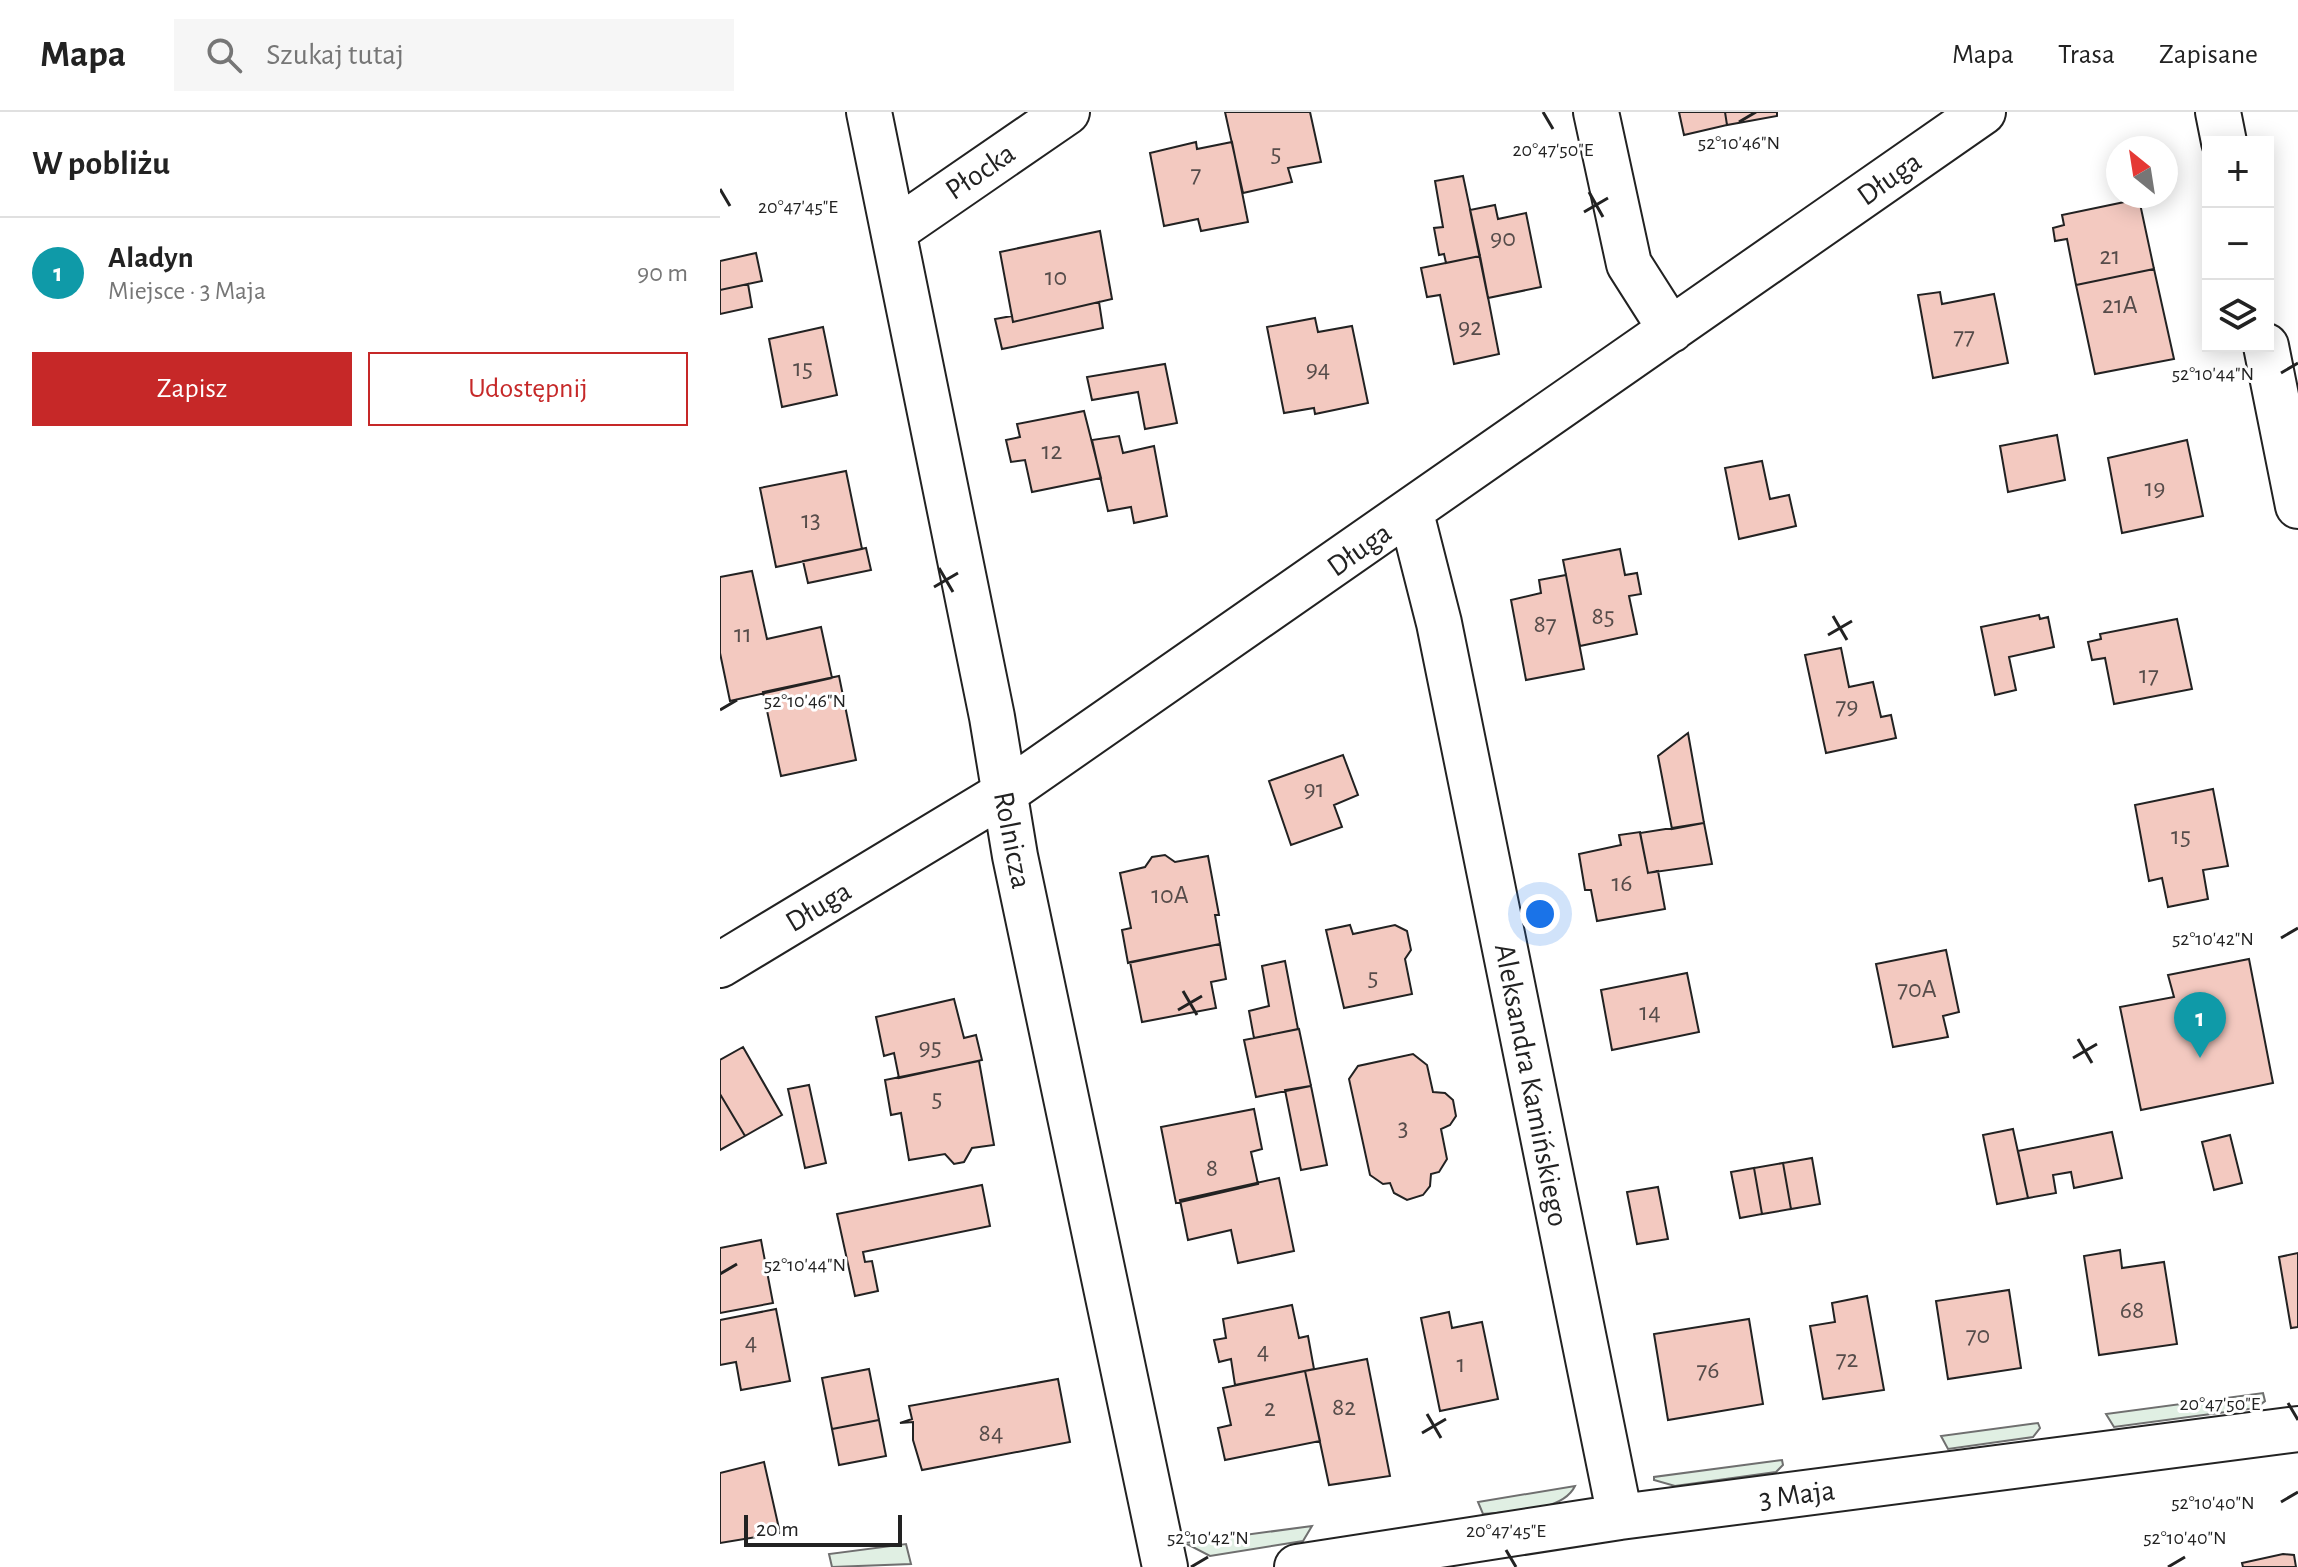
<!DOCTYPE html>
<html lang="pl">
<meta charset="utf-8">
<style>
:root{--surface:#fff;--page:#f6f6f6;--text:#222;--muted:#767676;--line:#e0e0e0;--accent:#c62828}
body{margin:0;font-family:"Alegreya Sans",sans-serif;background:var(--page);color:var(--text)}
.controls{position:absolute;right:24px;top:24px;display:grid;overflow:hidden;border-radius:0px;box-shadow:0 4px 20px #0003}
.controls button{width:72px;height:72px;display:grid;place-items:center;padding:0;border:0;border-bottom:2px solid var(--line);background:var(--surface);color:var(--text);font:40px sans-serif}
.compass{position:absolute;left:1386px;top:24px;width:72px;height:72px;border-radius:50%;background:var(--surface);box-shadow:0 4px 20px #0003;rotate:330deg}
.scale{position:absolute;left:24px;bottom:20px;width:158px;box-sizing:border-box;padding-left:8px;border:4px solid #222;border-top:0;font-size:22px;line-height:28px;white-space:nowrap;color:#222;-webkit-text-stroke:6px #fff;paint-order:stroke}
.you{position:absolute;left:820px;top:802px;width:28px;height:28px;margin:-20px;border:6px solid #fff;border-radius:50%;background:#1a73e8;box-shadow:0 0 0 12px #1a73e833}
.badge{display:grid;place-items:center;width:52px;height:52px;border-radius:50%;background:var(--accent);color:#fff;font-size:26px;font-weight:700}
.pin{position:absolute;translate:-50% -66px;filter:drop-shadow(0 2px 4px #0008)}
.pin::after{content:'';position:absolute;top:42px;width:28px;height:24px;background:inherit;clip-path:polygon(0 0,100% 0,50% 100%)}
.list{margin:0;padding:0;list-style:none}
h2{display:flex;justify-content:space-between;align-items:center;height:104px;margin:0;padding:0 32px;font-size:34px}
h2 small{font-size:26px;font-weight:400;color:var(--muted)}
.list li{display:grid;grid-template-columns:52px 1fr auto;gap:24px;align-items:center;box-sizing:border-box;height:112px;padding:0 32px;border-top:2px solid var(--line)}
.list b{display:block;font-size:30px;white-space:nowrap}
.list p{margin:0;font-size:26px;white-space:nowrap;color:var(--muted)}
.list em{font-size:26px;font-style:normal;color:var(--muted)}
.actions{display:flex;gap:16px;padding:24px 32px}
.actions a{flex:1;padding:18px 0;border:2px solid var(--accent);border-radius:0px;text-align:center;font-size:28px;color:var(--accent)}
.actions .main{background:var(--accent);color:#fff}
.icon{flex:none;width:44px;height:44px;fill:none;stroke:currentColor;stroke-width:2;stroke-linecap:round;stroke-linejoin:round}
.map{position:relative;flex:none;width:1578px;height:1455px;overflow:hidden}
header{display:flex;align-items:center;gap:48px;box-sizing:border-box;height:112px;padding:0 40px;background:var(--surface);border-bottom:2px solid var(--line)}
header strong{font-size:38px}
nav{display:flex;gap:44px;margin-inline-start:auto;font-size:28px}
.search{width:560px;height:72px;background:var(--page);display:flex;align-items:center;gap:20px;box-sizing:border-box;padding:0 28px;border-radius:0px;color:var(--muted);font-size:30px}
main{display:flex}
aside{flex:1;background:var(--surface)}
.map>svg:first-child{display:block}
.green{fill:#e0efe3;stroke:#6f6f6f;stroke-width:2}
.building{fill:#f3c9c0;stroke:#222;stroke-width:2}
.lines{fill:none;stroke-linecap:round;stroke-linejoin:round}
.minor-casing{stroke:#222;stroke-width:48}
.minor{stroke:#fff;stroke-width:44}
.ticks{fill:none;stroke:#222;stroke-width:3}
.labels{text-anchor:middle;stroke-width:6;stroke-linejoin:round;paint-order:stroke}
.number-label{font-size:26px;fill:#564c4a}
.street-label{font-size:30px;fill:#222;stroke:#fff}
.ticks-label{font-size:20px;text-anchor:middle;fill:#222;stroke:#fff;stroke-width:6;stroke-linejoin:round;paint-order:stroke}
</style>
<header>
<strong>Mapa</strong>
<div class="search"><svg class="icon" aria-label="search" viewBox="0 0 24 24"><circle cx="10" cy="10" r="6"/><path d="M15 15l6 6"/></svg>Szukaj tutaj</div>
<nav><a>Mapa</a><a>Trasa</a><a>Zapisane</a></nav>
</header>
<main>
<aside>
<h2>W pobliżu<small></small></h2>
<ul class="list">
<li><span class="badge" style="background:#0f9aa8">1</span><div><b>Aladyn</b><p>Miejsce · 3 Maja</p></div><em>90 m</em></li>
</ul>
<div class="actions"><a class="main">Zapisz</a><a>Udostępnij</a></div>
</aside>
<div class="map">
<svg width="1578" height="1455" viewBox="0 0 1578 1455">
<rect width="100%" height="100%" fill="#fff"/>
<path class="green" d="M1543,1281l2,8 -9,7 -142,19 -8,-13z
M1318,1311l2,5 -7,9 -85,12 -7,-13z
M1062,1348l1,5 -7,7 -101,14 -21,-6v-3z
M855,1374c-13,27 -66,25 -92,28l-5,-12z
M592,1414l-9,15 -93,15 -25,-13z
M186,1432l5,20 -79,3 -3,-13z"/>
<path class="building" d="M505,0h85l11,50 -33,6 4,14 -49,11z
M959,0h46l2,13 -43,10z
M1005,0h52v4l-50,9z
M476,30l1,7 35,-7 16,80 -47,9 -3,-12 -34,7 -14,-73z
M743,64l17,80 -34,7 -2,-9 -5,1 -5,-27 9,-1 -8,-46z
M1419,87l15,70 -78,16 -9,-46 -12,2 -2,-13 11,-3 -2,-10z
M775,93l3,14 28,-6 15,74 -53,11 -18,-88z
M380,119l12,68 -99,23 -13,-70z
M36,141l6,28 -42,9v-29z
M760,144l19,98 -45,10 -14,-69 -13,2 -6,-29z
M1434,157l20,90 -79,15 -19,-89z
M28,172l4,23 -32,7v-24z
M1220,180l2,12 52,-10 14,69 -75,15 -15,-83z
M379,190l4,26 -101,21 -7,-30 17,-3 1,6z
M595,206l3,14 34,-6 16,77 -53,11 -1,-6 -30,5 -17,-86z
M103,215l14,68 -55,12 -13,-68z
M445,252l12,59 -32,6 -7,-37 -46,8 -5,-23z
M364,299l17,67 -69,14 -7,-32 -14,2 -5,-22 14,-3 -3,-13z
M1337,323l8,45 -57,12 -8,-46z
M399,324l4,17 31,-7 13,70 -33,7 -3,-16 -23,4 -16,-71z
M1467,328l16,76 -81,17 -14,-75z
M1042,349l8,38 19,-4 7,31 -57,13 -14,-71z
M126,359l16,78 -86,18 -16,-79z
M146,436l5,22 -63,13 -5,-22z
M900,437l5,26 12,-2 4,21 -12,2 8,38 -57,12 -17,-86z
M32,459l15,68 54,-12 11,51 -102,23 -10,-48v-76z
M846,463l18,94 -58,11 -15,-80 30,-7 -2,-13z
M1319,503l1,4 8,-2 6,30 -45,10 7,33 -21,5 -14,-68z
M1457,507l15,70 -78,15 -9,-46 -13,2 -4,-18 13,-3 -1,-5z
M1121,536l8,39 24,-5 8,35 10,-2 5,23 -70,15 -21,-98z
M119,564l17,84 -75,16 -18,-84z
M968,621l16,90 -32,6 -14,-73z
M623,643l15,40 -24,10 8,22 -51,18 -22,-64z
M1493,677l15,77 -25,4 5,29 -40,8 -6,-29 -13,3 -14,-76z
M984,711l8,41 -64,9 -8,-40z
M920,720l8,41 10,-2 7,38 -68,12 -6,-31h-6l-6,-36 42,-9 -2,-10z
M445,743l10,7 33,-6 11,59h-4l5,29 -92,19 -6,-33 9,-2 -11,-55 25,-6 7,-10z
M630,813l3,9 42,-9 12,6 4,19 -6,9 7,35 -68,14 -18,-78z
M500,832l6,35 -15,3 5,26 -74,14 -12,-60z
M1226,838l13,62 -16,4 5,21 -55,10 -17,-83z
M1529,847l24,124 -132,27 -21,-103 54,-10 -6,-22z
M565,849l13,68 -44,9 -5,-27 20,-5 -7,-40z
M967,861l12,59 -87,18 -11,-60z
M234,887l10,39 12,-3 6,25 -83,18 -5,-25 -10,3 -8,-39z
M579,917l12,57 -55,11 -12,-57z
M23,935l39,68 -37,21 -25,-42v-34z
M693,942l14,11 6,27 12,1 8,7 3,16 -6,9 -9,4 6,30 -8,13 -8,2 -1,12 -7,9 -16,5 -13,-7 -4,-10 -7,1 -13,-9 -21,-96 9,-13z
M259,949l15,84 -22,3 -8,14 -10,2 -9,-10 -36,6 -8,-47 -10,2 -6,-35z
M89,973l17,78 -21,5 -17,-79z
M591,974l16,79 -26,5 -16,-80z
M0,982l25,42 -25,14z
M534,997l8,40 -11,3 7,32 -82,19 -15,-76z
M1293,1017l15,69 -31,6 -14,-69z
M1392,1020l10,46 -48,10 -3,-16 -18,3 3,18 -28,5 -10,-47z
M1510,1023l12,48 -28,7 -12,-48z
M1092,1046l8,46 -29,5 -8,-46z
M1063,1051l8,46 -29,5 -8,-46z
M1034,1056l8,46 -22,4 -9,-46z
M559,1066l15,73 -56,12 -7,-33 -43,10 -8,-40z
M262,1073l8,41 -127,26 2,10 7,-1 6,30 -23,5 -18,-82z
M938,1075l10,52 -31,5 -10,-52z
M41,1128l12,63 -53,10v-65z
M1400,1138l2,18 42,-6 13,82 -78,11 -15,-99z
M1578,1141v74l-7,1 -12,-71z
M1289,1178l12,78 -73,11 -12,-78z
M1147,1184l17,94 -61,9 -13,-73 25,-4 -3,-19z
M572,1193l7,33 9,-2 6,33 -79,16 -4,-26 -12,3 -5,-22 12,-2 -3,-19z
M56,1197l14,72 -49,9 -5,-28 -16,3v-45z
M729,1200l3,16 30,-6 16,77 -58,12 -19,-93z
M1029,1207l14,85 -95,16 -14,-86z
M647,1247l23,117 -61,9 -24,-114z
M149,1257l10,51 -47,9 -10,-51z
M585,1259l15,70 -95,19 -7,-32 13,-3 -8,-37z
M338,1267l12,63 -148,28 -9,-30v-18l-13,1 12,-4 -3,-13z
M159,1308l7,36 -47,9 -7,-36z
M44,1350l16,71 -60,10v-70z
M1563,1442l11,1 2,12h-53l-1,-4z"/>
<g class="lines">
<defs>
<path id="minor" d="M149,0l123,605 23,139 150,711
M876,0l33,152 42,66
M1498,0l6,30
M174,119l173,-119
M1546,234l32,160
M691,401l28,110 181,894
M0,853l283,-171 980,-682
M577,1455l323,-50 678,-88"/>
</defs>
<use href="#minor" class="minor-casing"/>
<use href="#minor" class="minor"/>
</g>
<path class="ticks" d="M823,0l10,17M1019,10l17,-10M0,77l10,17M869,80l14,25M864,100l24,-14M1561,261l17,-10M219,456l14,24M214,475l24,-14M1113,504l14,24M1108,523l24,-14M0,598l17,-10M1561,826l17,-10M463,879l14,24M458,898l24,-14M1358,927l14,24M1353,946l24,-14M0,1162l17,-10M1568,1291l10,17M707,1302l14,24M702,1321l24,-14M1561,1390l17,-10M786,1438l10,17M471,1455l17,-10M1448,1455l17,-10"/>
<g class="labels">
<g class="number-label">
<text x="556" y="49">5</text>
<text x="476" y="70">7</text>
<text x="783" y="134">90</text>
<text x="1390" y="152">21</text>
<text x="336" y="173">10</text>
<text x="1400" y="201">21A</text>
<text x="750" y="223">92</text>
<text x="1244" y="232">77</text>
<text x="83" y="264">15</text>
<text x="598" y="265">94</text>
<text x="332" y="347">12</text>
<text x="1435" y="384">19</text>
<text x="91" y="416">13</text>
<text x="883" y="512">85</text>
<text x="825" y="520">87</text>
<text x="23" y="530">11</text>
<text x="1429" y="571">17</text>
<text x="1127" y="602">79</text>
<text x="594" y="685">91</text>
<text x="1461" y="732">15</text>
<text x="902" y="779">16</text>
<text x="450" y="791">10A</text>
<text x="653" y="873">5</text>
<text x="1197" y="885">70A</text>
<text x="930" y="908">14</text>
<text x="210" y="943">95</text>
<text x="217" y="994">5</text>
<text x="683" y="1024">3</text>
<text x="492" y="1064">8</text>
<text x="1412" y="1206">68</text>
<text x="1258" y="1231">70</text>
<text x="31" y="1238">4</text>
<text x="543" y="1247">4</text>
<text x="1127" y="1255">72</text>
<text x="741" y="1260">1</text>
<text x="988" y="1266">76</text>
<text x="624" y="1303">82</text>
<text x="550" y="1304">2</text>
<text x="271" y="1329">84</text>
</g>
<g class="street-label">
<text transform="translate(260 59) rotate(-34)" y="10">Płocka</text>
<text transform="translate(1169 66) rotate(-35)" y="10">Długa</text>
<text transform="translate(639 437) rotate(-35)" y="10">Długa</text>
<text transform="translate(293 728) rotate(79)" y="10">Rolnicza</text>
<text transform="translate(98 794) rotate(-31)" y="10">Długa</text>
<text transform="translate(812 973) rotate(79)" y="10">Aleksandra Kamińskiego</text>
<text transform="translate(1077 1382) rotate(-7)" y="10">3 Maja</text>
</g>
</g>
<g class="ticks-label">
<text x="1019" y="37">52°10'46"N</text>
<text x="833" y="44">20°47'50"E</text>
<text x="78" y="101">20°47'45"E</text>
<text x="1493" y="268">52°10'44"N</text>
<text x="85" y="595">52°10'46"N</text>
<text x="1493" y="833">52°10'42"N</text>
<text x="85" y="1159">52°10'44"N</text>
<text x="1500" y="1298">20°47'50"E</text>
<text x="1493" y="1397">52°10'40"N</text>
<text x="786" y="1425">20°47'45"E</text>
<text x="488" y="1432">52°10'42"N</text>
<text x="1465" y="1432">52°10'40"N</text>
</g>
</svg>
<div class="controls">
<button>+</button>
<button>−</button>
<button><svg class="icon" aria-label="layers" viewBox="0 0 24 24"><path d="M12 4l9 5-9 5-9-5zM3 14l9 5 9-5"/></svg></button>
</div>
<svg class="compass" viewBox="-18 -18 36 36"><path d="M0-13l5 13h-10z" fill="#e53935"/><path d="M0 13l5-13h-10z" fill="#767676"/></svg>
<div class="scale">20 m</div>
<div class="you"></div>
<div class="pin badge" style="left:1480px;top:946px;background:#0f9aa8">1</div>
</div>
</main>
